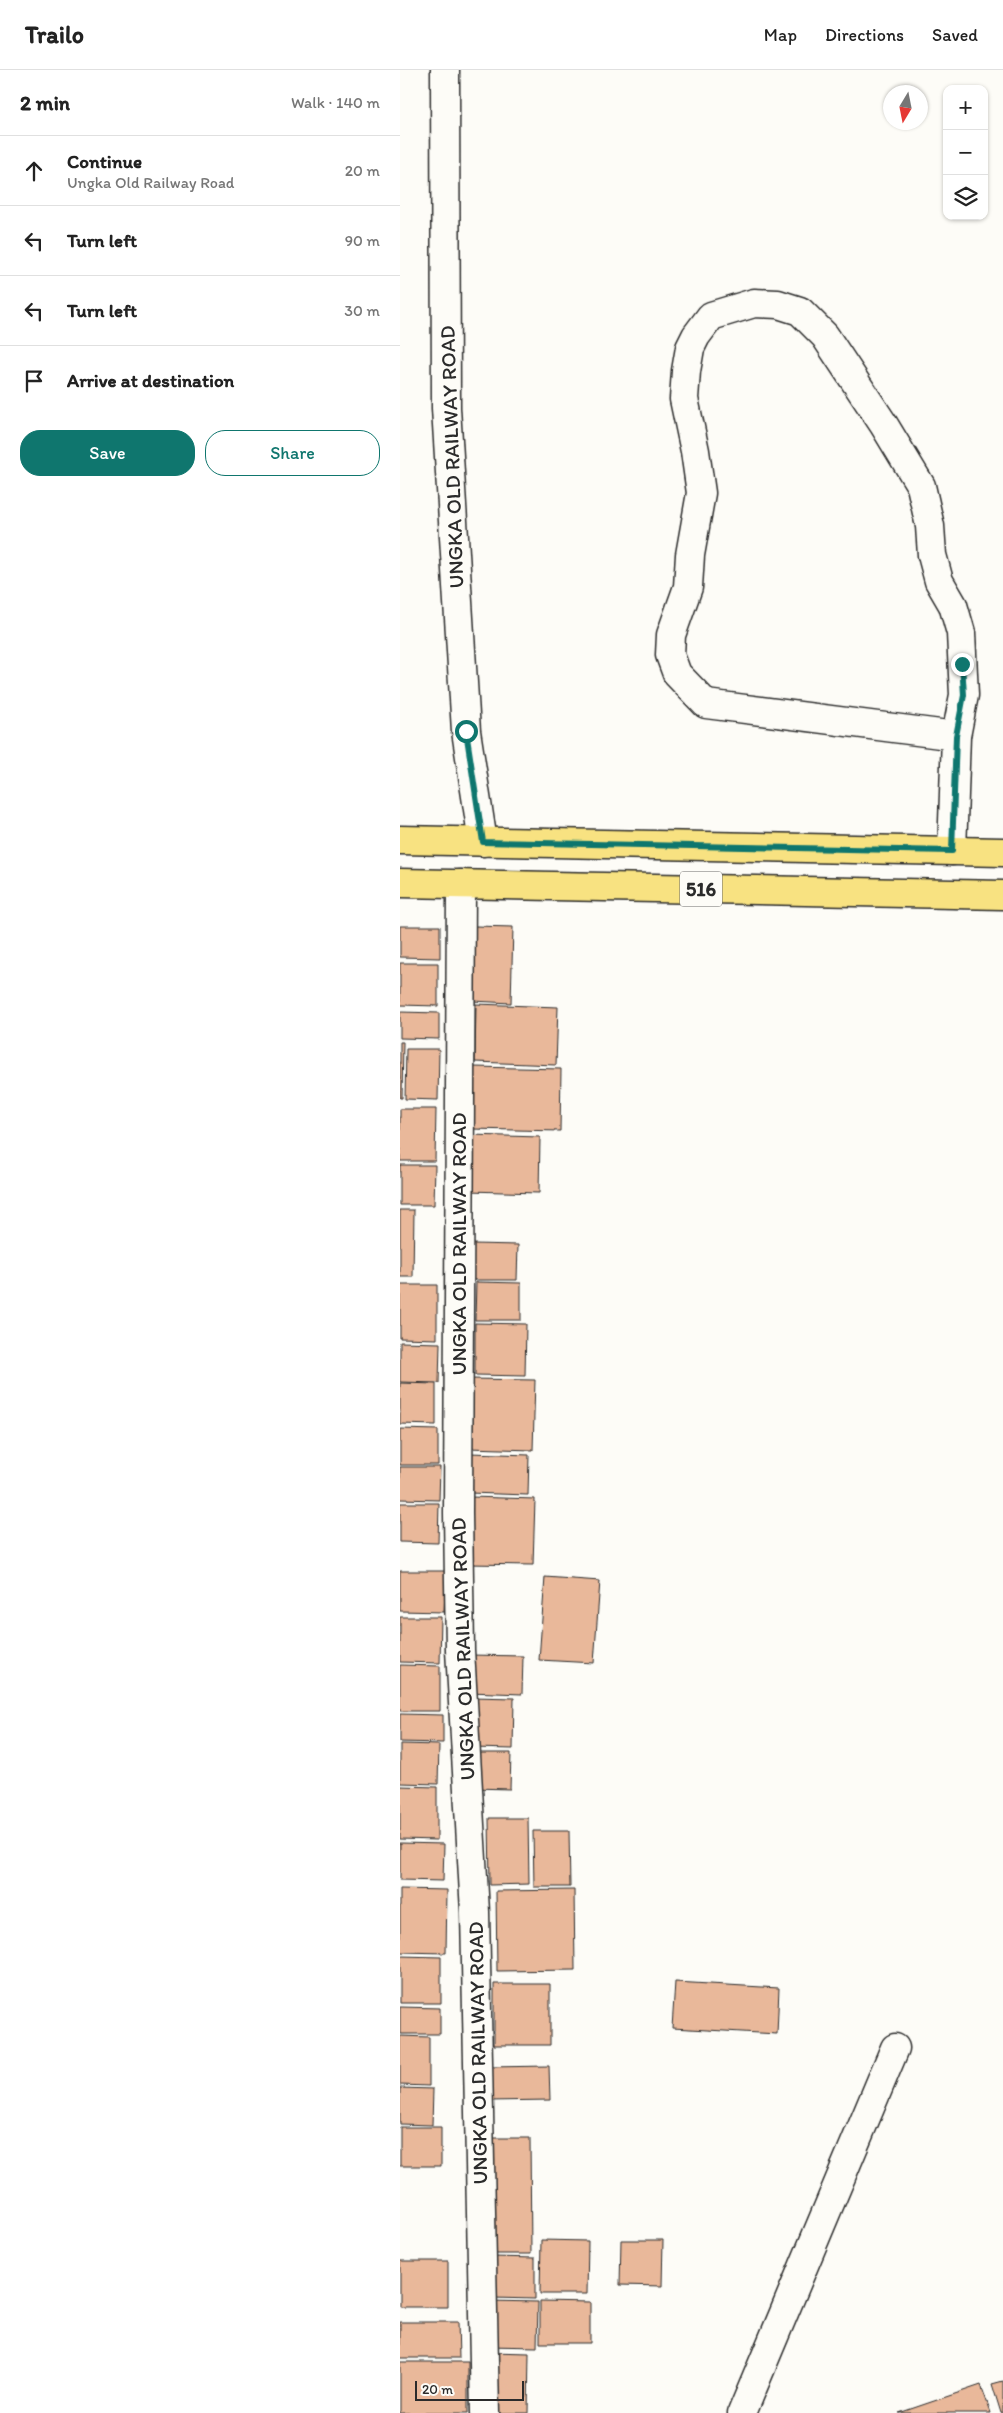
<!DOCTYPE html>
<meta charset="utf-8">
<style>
:root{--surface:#fff;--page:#f6f6f6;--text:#222;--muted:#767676;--line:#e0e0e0;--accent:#0f766e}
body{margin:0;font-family:Itim,sans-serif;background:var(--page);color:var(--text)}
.controls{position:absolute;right:15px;top:15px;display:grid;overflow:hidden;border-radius:10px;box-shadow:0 1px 4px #0004}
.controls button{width:45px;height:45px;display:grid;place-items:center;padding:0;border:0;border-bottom:1px solid var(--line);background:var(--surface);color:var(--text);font:25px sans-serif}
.compass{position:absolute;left:483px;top:15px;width:45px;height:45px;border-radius:50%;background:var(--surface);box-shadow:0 1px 4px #0004;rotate:190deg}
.scale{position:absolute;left:15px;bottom:12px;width:109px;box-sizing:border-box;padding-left:5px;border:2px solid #2b2b2b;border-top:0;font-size:14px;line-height:18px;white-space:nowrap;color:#2b2b2b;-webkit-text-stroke:4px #fdfcf7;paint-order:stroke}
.stop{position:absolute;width:15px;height:15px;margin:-11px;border:4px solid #0f766e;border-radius:50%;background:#fff}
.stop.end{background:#0f766e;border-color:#fff;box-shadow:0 1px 5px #0008}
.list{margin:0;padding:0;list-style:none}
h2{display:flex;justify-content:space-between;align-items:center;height:65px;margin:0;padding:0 20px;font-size:21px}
h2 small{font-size:16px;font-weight:400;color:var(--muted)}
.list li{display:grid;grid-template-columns:32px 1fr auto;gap:15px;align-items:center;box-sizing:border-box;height:70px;padding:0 20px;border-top:1px solid var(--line)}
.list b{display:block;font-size:19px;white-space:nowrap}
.list p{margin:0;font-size:16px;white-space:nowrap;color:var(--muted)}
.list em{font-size:16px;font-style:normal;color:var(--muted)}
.actions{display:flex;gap:10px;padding:15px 20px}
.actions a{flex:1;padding:11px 0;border:1px solid var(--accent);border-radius:20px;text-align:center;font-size:18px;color:var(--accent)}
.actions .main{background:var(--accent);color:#fff}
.icon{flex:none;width:28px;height:28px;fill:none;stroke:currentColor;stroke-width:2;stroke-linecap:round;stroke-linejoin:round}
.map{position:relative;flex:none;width:603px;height:2343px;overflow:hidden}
header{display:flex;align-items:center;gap:30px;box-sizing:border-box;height:70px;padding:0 25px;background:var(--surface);border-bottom:1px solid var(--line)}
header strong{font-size:24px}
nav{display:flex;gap:28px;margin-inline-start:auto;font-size:18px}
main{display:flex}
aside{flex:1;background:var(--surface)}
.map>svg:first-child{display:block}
.building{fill:#e9b89a;stroke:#2b2b2b}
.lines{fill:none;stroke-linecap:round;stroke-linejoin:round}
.minor-casing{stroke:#2b2b2b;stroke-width:31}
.major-casing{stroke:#2b2b2b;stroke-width:31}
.minor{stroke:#fdfcf7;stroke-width:28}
.major{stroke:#f8e281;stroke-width:28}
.route{stroke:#0f766e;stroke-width:6}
.labels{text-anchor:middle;stroke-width:4.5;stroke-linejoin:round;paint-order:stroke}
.shield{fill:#fdfcf7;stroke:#6a6a68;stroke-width:1}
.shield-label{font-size:20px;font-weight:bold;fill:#2b2b2b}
.street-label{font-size:21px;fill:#2b2b2b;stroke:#fdfcf7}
</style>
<header>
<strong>Trailo</strong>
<nav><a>Map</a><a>Directions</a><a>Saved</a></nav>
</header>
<main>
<aside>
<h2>2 min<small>Walk · 140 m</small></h2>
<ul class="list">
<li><svg class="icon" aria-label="ahead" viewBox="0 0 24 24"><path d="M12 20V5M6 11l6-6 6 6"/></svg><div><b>Continue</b><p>Ungka Old Railway Road</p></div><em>20 m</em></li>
<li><svg class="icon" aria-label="left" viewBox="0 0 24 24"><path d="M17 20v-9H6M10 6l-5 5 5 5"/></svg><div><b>Turn left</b></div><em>90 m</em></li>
<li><svg class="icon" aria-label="left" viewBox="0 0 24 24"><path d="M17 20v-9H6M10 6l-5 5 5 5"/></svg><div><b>Turn left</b></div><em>30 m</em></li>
<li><svg class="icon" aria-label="arrive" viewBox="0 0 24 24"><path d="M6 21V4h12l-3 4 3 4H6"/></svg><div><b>Arrive at destination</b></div></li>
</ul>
<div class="actions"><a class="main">Save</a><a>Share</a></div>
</aside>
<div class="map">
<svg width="603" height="2343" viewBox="0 0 603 2343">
<rect width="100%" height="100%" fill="#fdfcf7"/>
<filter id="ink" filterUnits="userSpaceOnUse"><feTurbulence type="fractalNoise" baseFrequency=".02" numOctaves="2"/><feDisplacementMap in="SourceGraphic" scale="10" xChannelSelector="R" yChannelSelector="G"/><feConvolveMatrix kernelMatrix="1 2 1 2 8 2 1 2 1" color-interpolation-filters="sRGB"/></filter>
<g filter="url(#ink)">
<path class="building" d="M0,856h40v32l-40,-1z
M75,856l38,1 -2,76 -38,-2z
M0,893h38v43l-38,-1z
M76,934l82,3 -2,58 -81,-3z
M0,942l39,1v26l-39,-1z
M0,972h3l-1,56h-2z
M6,979h33l-1,51 -33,-1z
M74,997l87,2 -1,62 -88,-2z
M0,1039h36l-1,52h-35z
M70,1065l70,2 -1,56 -71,-2z
M0,1095h35l-1,40h-34z
M0,1140h14l-1,67h-13z
M73,1174l45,1 -1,35h-45z
M76,1212l45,1v37h-46z
M0,1215h37v54l-37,-1z
M75,1253l51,1 -1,52 -50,-1z
M0,1272l40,1 -1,40 -39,-1z
M70,1309l65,1 -2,70 -64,-2z
M0,1313l36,1v41l-36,-1z
M0,1359l38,1v35h-38z
M70,1383l59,2 -1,40 -59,-2z
M0,1397h40l-1,33 -39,-1z
M70,1427l65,2 -2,66 -65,-1z
M0,1433h39l-1,40 -38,-1z
M0,1501h46l-2,41 -44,-1z
M145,1507l55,4 -6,82 -55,-3z
M0,1547h41l-1,46 -40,-1z
M70,1585l53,1 -1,38 -53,-2z
M0,1595l40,1v45h-40z
M73,1627l41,1 -1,51 -41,-1z
M0,1644l43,1v28l-43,-1z
M0,1674l39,1 -1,39 -38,-1z
M72,1683h39l-1,36 -38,-1z
M0,1716l37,1v53l-37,-1z
M89,1748h39l1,66 -39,1z
M133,1761h36l1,56h-36z
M0,1773l44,1 -1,37 -43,-1z
M0,1819l47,1 -1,63 -46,-1z
M174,1820l1,80 -78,1 -1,-80z
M0,1886l41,1v46h-41z
M275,1912l104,6 -2,46 -105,-6z
M94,1914h56v61h-56z
M0,1937l40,1v26h-40z
M0,1966l29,1v49l-29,-1z
M149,1996l1,34 -61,1v-34z
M0,2018l33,1 -1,36 -32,-1z
M0,2057h41v39h-41z
M93,2068h37l1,116h-37z
M141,2170l47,1 -1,53h-47z
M221,2170h42l-1,46 -42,-1z
M93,2187l42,1v41l-42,-1z
M0,2191h48v46h-48z
M89,2231l49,1 -1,45 -49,-1z
M140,2231l50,1v41h-50z
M0,2252h58l1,36h-59z
M90,2282l39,1 -1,60h-39z
M0,2292h68v51h-68z
M603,2311v32h-2l-9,-29z
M581,2315l10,28h-92z"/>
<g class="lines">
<defs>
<path id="minor" d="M45,0l1,338 20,323 17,111
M552,781l4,-115 8,-41 -3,-62 -8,-28 -14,-24 -7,-26 -2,-29 -9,-40 -37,-61 -59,-89 -25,-25 -22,-7 -24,-1 -43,13 -15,20 -6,12 -4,23 -2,28 11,52 6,42 -11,62 -2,32 -17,48 -1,20 7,19 29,30 250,32
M61,814l-3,629 2,137 15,262 10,501
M342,2343l153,-365"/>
<path id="major" d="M0,770l603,12
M0,813l603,12"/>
</defs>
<use href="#minor" class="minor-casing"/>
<use href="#major" class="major-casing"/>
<use href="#minor" class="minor"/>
<use href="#major" class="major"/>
</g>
</g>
<g class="lines" filter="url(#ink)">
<path class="route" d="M66,661l17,111 469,9 4,-115 8,-41 -2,-31"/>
</g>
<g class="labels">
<rect class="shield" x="280" y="801.5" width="42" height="35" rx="4"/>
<g class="shield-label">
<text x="301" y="826">516</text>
</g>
<g class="street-label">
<text transform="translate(52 387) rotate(-92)" y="7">UNGKA OLD RAILWAY ROAD</text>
<text transform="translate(59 1174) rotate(-90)" y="7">UNGKA OLD RAILWAY ROAD</text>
<text transform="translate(63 1579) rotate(-92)" y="7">UNGKA OLD RAILWAY ROAD</text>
<text transform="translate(78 1983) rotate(-91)" y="7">UNGKA OLD RAILWAY ROAD</text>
</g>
</g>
</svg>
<div class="controls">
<button>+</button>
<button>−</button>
<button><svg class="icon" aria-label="layers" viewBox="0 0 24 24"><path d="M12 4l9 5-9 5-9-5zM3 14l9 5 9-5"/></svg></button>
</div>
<svg class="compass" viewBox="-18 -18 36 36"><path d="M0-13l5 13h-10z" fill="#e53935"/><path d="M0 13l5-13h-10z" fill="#767676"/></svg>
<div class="scale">20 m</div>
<div class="stop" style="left:66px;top:661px"></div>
<div class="stop end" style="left:562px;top:594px"></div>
</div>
</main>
